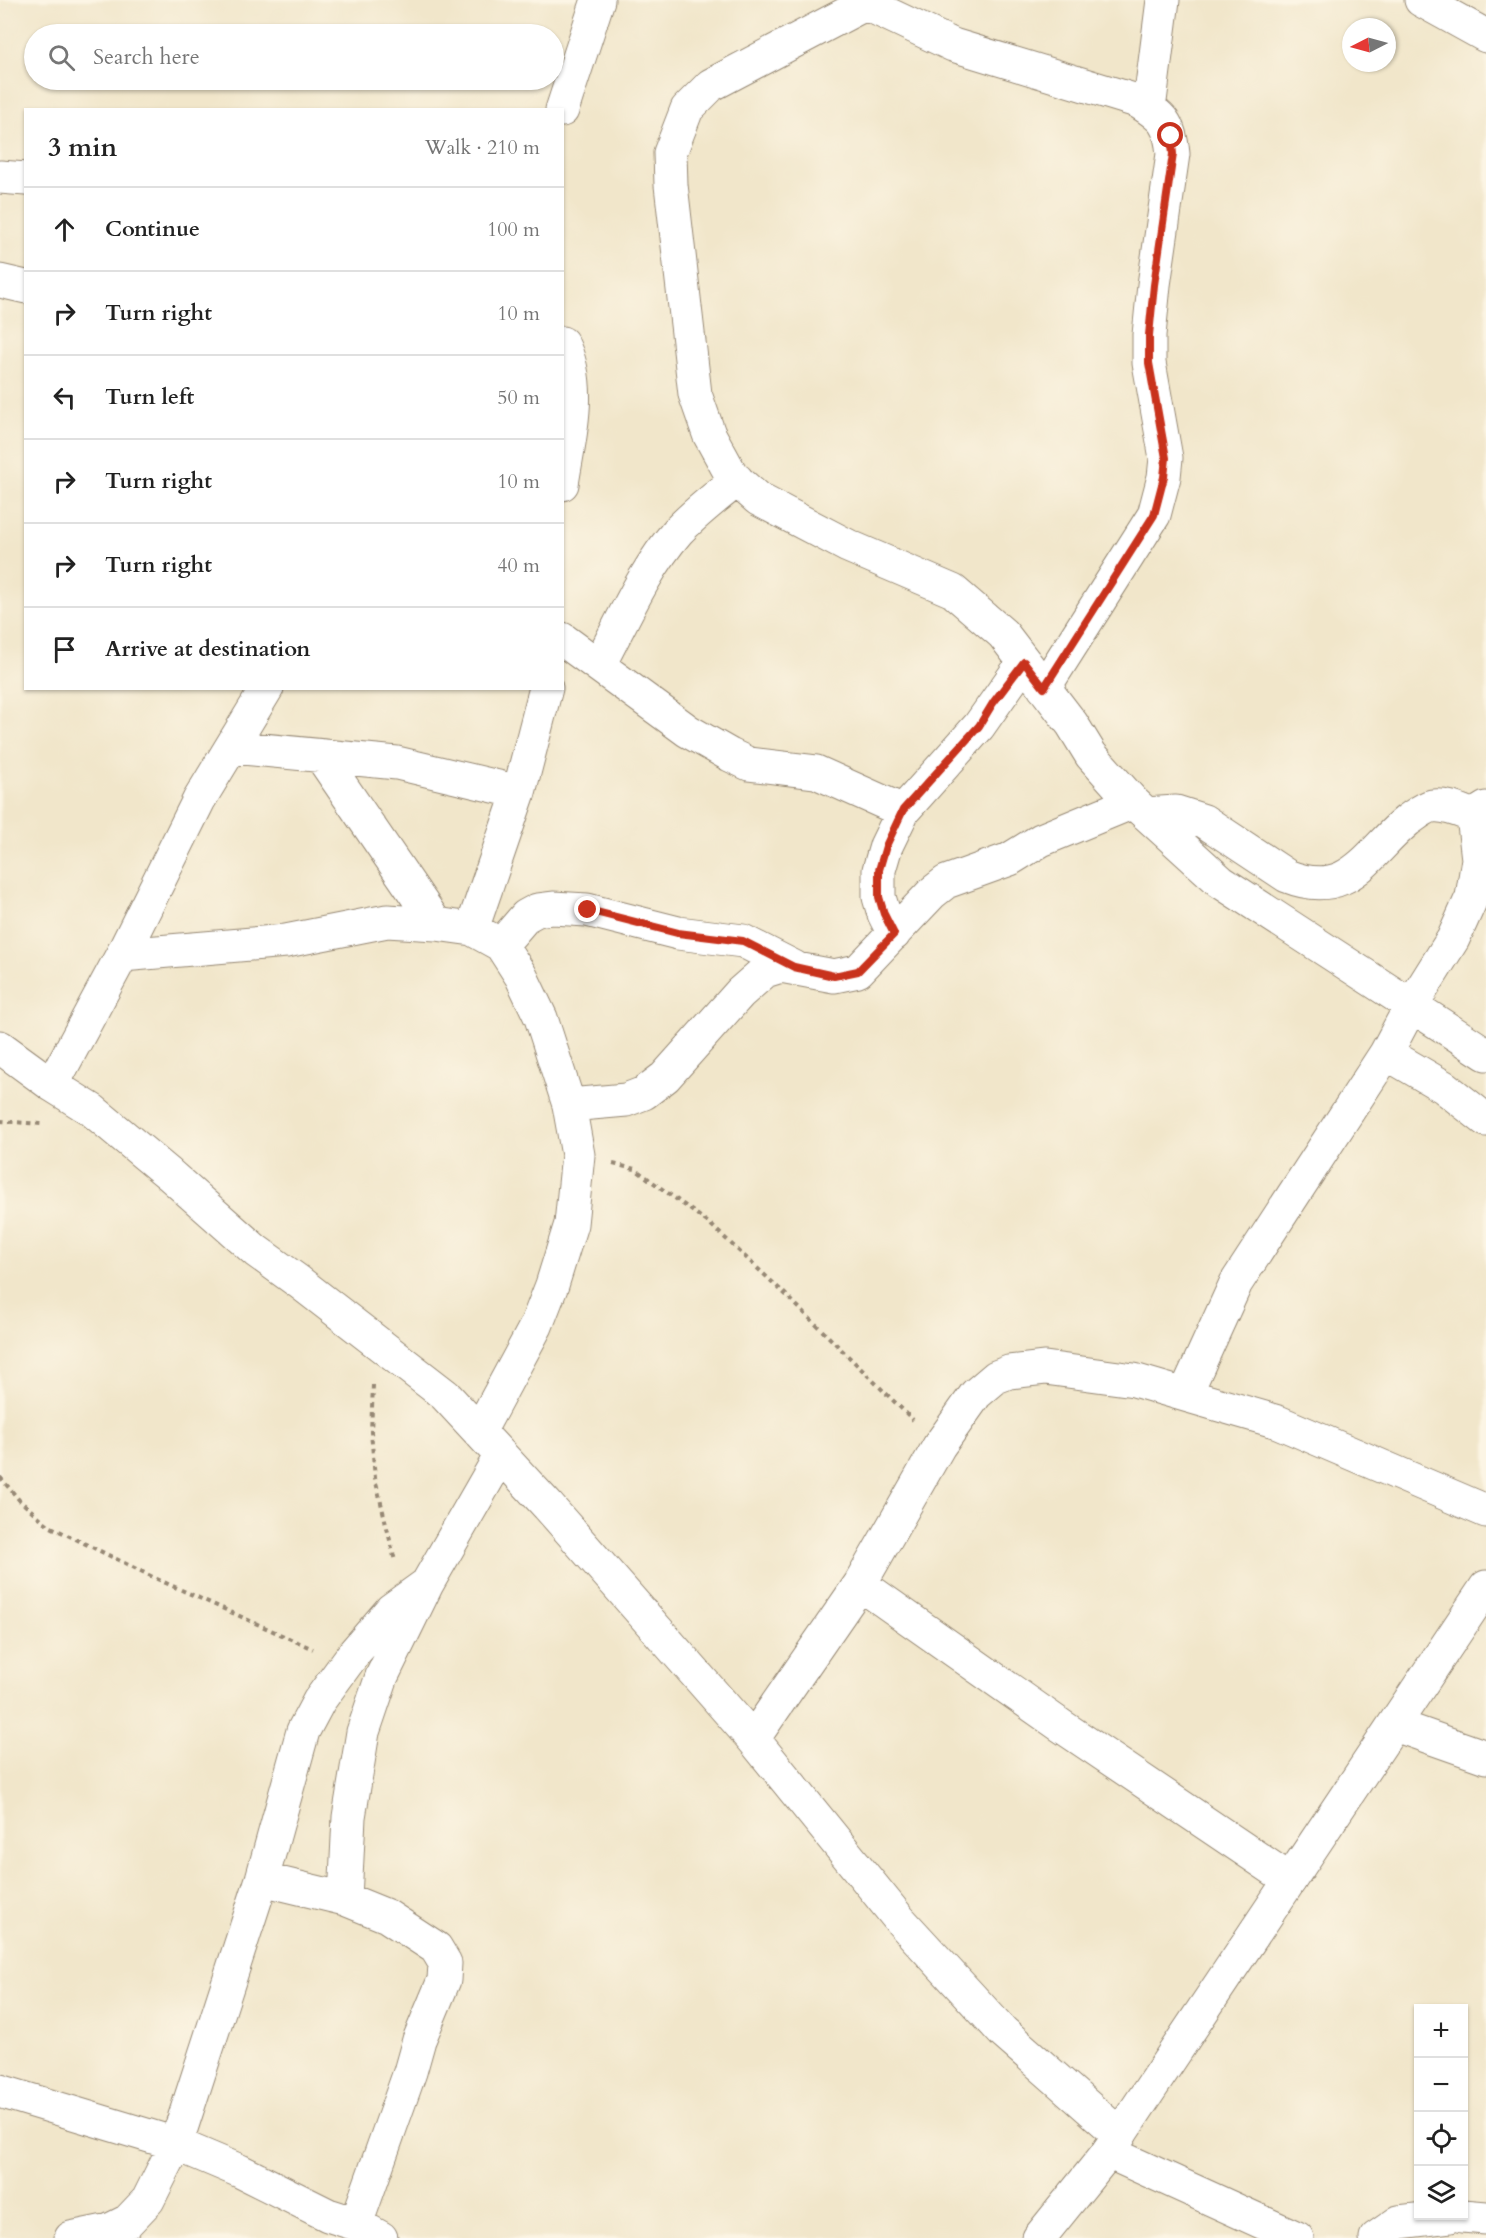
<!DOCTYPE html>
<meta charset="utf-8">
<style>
:root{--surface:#fff;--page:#f6f6f6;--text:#222;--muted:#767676;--line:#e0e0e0}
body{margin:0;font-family:Cardo,serif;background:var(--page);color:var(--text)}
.controls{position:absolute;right:18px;bottom:18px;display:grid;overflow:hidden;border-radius:0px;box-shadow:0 2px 4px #0004}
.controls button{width:54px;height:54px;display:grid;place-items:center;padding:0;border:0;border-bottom:2px solid var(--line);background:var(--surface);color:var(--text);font:30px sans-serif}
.compass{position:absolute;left:1342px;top:18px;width:54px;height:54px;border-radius:50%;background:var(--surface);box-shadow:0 2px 4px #0004;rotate:264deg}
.stop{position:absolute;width:18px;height:18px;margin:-14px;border:4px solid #c8321e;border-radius:50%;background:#fff}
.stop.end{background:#c8321e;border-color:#fff;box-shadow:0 2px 6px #0008}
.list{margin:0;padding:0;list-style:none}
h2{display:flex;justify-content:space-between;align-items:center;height:78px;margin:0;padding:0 24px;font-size:26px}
h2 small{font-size:20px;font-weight:400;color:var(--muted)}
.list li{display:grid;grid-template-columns:39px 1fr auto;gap:18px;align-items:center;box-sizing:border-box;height:84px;padding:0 24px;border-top:2px solid var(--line)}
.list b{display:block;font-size:22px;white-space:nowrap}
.list em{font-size:20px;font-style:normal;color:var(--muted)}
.icon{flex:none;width:33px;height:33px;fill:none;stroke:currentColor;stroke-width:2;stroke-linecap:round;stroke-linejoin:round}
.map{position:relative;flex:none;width:1486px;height:2238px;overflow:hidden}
.search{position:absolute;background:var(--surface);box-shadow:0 2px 4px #0004;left:24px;top:24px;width:540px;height:66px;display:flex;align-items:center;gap:15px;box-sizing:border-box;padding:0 21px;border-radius:33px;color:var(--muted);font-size:22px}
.panel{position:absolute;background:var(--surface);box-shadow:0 2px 4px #0004;left:24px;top:108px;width:540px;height:582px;border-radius:0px}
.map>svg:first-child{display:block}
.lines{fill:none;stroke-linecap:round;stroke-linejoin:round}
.minor-casing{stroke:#968874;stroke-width:35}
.tertiary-casing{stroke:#968874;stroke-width:35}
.path{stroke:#968874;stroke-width:4;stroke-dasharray:4.5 4.5;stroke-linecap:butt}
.minor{stroke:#fff;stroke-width:33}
.tertiary{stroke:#fff;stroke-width:33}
.route{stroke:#c8321e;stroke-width:8}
</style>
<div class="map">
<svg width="1486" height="2238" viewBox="0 0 1486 2238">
<rect width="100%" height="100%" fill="#fcf5e5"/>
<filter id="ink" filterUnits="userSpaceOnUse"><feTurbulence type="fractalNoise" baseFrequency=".0167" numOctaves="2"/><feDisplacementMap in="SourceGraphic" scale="12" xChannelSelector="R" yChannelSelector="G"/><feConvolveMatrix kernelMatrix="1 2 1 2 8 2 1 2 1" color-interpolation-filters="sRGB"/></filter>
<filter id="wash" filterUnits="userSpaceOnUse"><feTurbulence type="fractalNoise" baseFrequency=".008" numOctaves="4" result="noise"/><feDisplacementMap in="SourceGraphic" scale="24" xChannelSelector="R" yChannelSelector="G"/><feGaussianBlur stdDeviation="1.35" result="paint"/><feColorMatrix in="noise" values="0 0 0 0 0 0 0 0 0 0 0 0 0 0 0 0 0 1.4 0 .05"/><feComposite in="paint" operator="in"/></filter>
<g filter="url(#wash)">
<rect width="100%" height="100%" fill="#f1e6ca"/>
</g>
<g filter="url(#ink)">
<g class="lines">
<defs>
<path id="minor" d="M858,0l95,45 184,56c26,16 33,22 36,53l-19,131 -5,50v28l17,95 -2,19 -10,38 -110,173
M1421,0l65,36
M865,4l-154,81 -24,24 -17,44 1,32 24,209 14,40 23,42 26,23 90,47 105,45 50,43 69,90 19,31 42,47 88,80 265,172
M1149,109l14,-109
M562,110l36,-110
M0,177l26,2
M0,281l26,6
M562,343c22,44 7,95 0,141
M562,639l126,92 42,24 19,9 67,8 87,39
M599,665c24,-45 45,-95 79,-134 18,-19 39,-35 59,-51
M232,747l165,16 122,29
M321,756l115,168
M1146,814l30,-2 28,9 83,55c63,25 80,-23 121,-56 8,-5 15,-12 24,-14 14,-2 28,5 41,10l13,-8
M472,929l47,-137 27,-104
M894,934l-10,-20 -5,-17v-27l7,-24 17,-35 76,-85 45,-64
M501,945l25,-29 11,-6 16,-2 34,2 91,23 65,8 51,26
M122,955l164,-14 101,-20 49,3 36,5 29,16 20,31 20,42 28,87 9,50 -7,69 -19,61 -16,41 -57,106
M0,1047l52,38 40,25 77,64 87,77 43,31 146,113 103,111 205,233 146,180 104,113 117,103
M1386,1053l58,34 42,33
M52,1085l70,-130 77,-155 68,-112
M569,1105l57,-5 18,-7 21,-16 75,-84 25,-22 16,-5 53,10 24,-5 74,-78 14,-11 64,-23 31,-19 92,-38
M1185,1395l51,-112 150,-230 25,-47 42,-67 19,-42 6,-38 -5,-43
M860,1584l200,141 230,155
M1395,1725l91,32
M753,1739l107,-155 79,-138 37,-52 20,-17 13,-5 36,-4 89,12 51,15 93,27 208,89
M262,1879l83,20 42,17 49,32 9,15 -1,17 -25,60 -9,32 -54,152
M345,1899l4,-82 14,-85 19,-56 45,-92 74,-129
M0,2091l176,53 64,27 88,44 28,9 25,14
M1108,2152l189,86
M1463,2216l23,2
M71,2238l39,-8 18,-9 20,-21 28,-56 86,-265 41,-148 16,-30 35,-48 37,-43 36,-26
M1376,2238l23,-16 51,-6"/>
<path id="tertiary" d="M1039,2238l67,-83 380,-568"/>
</defs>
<use href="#minor" class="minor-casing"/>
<use href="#tertiary" class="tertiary-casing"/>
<path class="path" d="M0,1121l41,3
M613,1164l22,5 75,55 74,69 129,127
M373,1385l-2,47 4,46 20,83
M0,1477l20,24 31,26 106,52 156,70"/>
<use href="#minor" class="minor"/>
<use href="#tertiary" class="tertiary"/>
</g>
</g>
<g class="lines" filter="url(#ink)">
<path class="route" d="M588,910l90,23 65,8 51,26 40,9 24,-5 36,-37 -10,-20 -5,-17v-27l7,-24 17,-36 76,-84 14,-23 31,-41 20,26 110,-173 10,-38 2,-19 -17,-95v-28l5,-50 19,-131 -2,-18"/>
</g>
</svg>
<div class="controls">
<button>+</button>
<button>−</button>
<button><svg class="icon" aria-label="locate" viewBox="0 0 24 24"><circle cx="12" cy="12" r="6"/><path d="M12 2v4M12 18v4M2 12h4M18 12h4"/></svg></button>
<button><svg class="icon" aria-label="layers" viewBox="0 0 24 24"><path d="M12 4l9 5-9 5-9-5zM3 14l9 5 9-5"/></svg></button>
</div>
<svg class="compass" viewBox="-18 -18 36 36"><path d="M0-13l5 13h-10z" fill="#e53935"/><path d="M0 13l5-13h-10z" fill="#767676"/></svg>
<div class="stop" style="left:1171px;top:136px"></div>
<div class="stop end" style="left:588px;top:910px"></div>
<div class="search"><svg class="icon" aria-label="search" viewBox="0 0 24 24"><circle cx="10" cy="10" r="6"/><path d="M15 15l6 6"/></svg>Search here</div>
<section class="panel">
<h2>3 min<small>Walk · 210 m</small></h2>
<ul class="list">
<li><svg class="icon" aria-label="ahead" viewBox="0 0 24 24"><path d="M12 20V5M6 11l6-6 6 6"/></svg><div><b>Continue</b></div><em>100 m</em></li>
<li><svg class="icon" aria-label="right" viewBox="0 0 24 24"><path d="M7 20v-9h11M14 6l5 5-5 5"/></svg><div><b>Turn right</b></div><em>10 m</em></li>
<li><svg class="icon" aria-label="left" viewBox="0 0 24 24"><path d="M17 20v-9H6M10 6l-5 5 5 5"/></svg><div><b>Turn left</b></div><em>50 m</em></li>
<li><svg class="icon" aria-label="right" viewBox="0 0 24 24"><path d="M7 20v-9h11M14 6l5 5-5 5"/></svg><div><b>Turn right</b></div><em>10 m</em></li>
<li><svg class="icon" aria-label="right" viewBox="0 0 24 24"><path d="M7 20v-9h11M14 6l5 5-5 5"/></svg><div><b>Turn right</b></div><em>40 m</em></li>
<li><svg class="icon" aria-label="arrive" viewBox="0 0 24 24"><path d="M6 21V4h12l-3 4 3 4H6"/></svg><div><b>Arrive at destination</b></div></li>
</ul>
</section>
</div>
